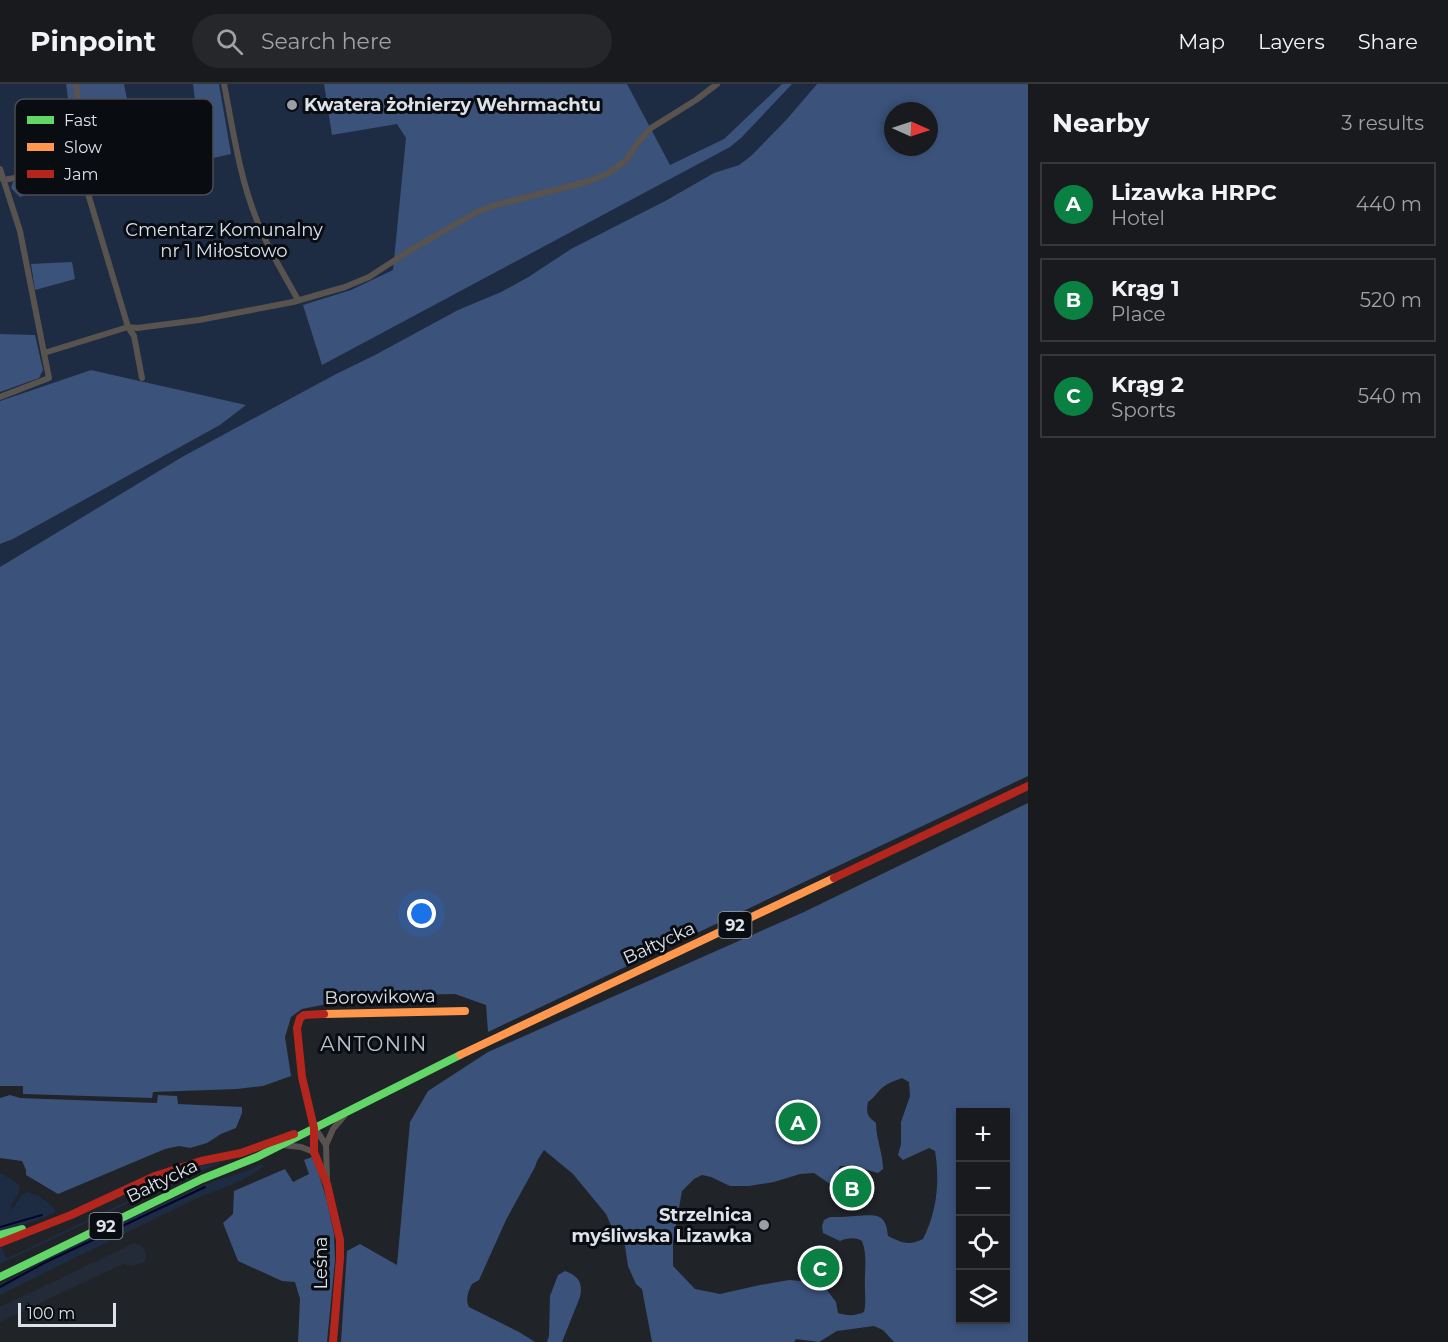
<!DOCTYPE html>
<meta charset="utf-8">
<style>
:root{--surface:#181a1e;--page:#25272b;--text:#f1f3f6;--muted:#9fa1a4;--line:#36383c;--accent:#0b8043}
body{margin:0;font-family:Montserrat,sans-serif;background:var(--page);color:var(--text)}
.controls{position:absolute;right:18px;bottom:18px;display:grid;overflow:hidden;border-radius:0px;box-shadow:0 3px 9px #0003}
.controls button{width:54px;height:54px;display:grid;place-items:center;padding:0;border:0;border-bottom:2px solid var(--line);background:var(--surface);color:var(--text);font:30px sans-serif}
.compass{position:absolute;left:884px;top:18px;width:54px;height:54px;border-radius:50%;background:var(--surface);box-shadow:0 3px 9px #0003;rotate:93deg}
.scale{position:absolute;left:18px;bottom:15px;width:98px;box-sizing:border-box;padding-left:6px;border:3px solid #dde1e8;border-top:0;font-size:16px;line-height:21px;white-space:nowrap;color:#dde1e8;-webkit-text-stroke:4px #090c10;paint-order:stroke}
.you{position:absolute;left:422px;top:830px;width:21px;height:21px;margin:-15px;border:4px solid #fff;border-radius:50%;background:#1a73e8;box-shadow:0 0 0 9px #1a73e833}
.badge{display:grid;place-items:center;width:39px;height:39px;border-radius:50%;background:var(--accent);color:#fff;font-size:20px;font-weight:700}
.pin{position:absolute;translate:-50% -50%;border:3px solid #fff;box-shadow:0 2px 6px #0006}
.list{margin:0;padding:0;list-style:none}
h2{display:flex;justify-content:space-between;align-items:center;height:78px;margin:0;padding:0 24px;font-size:26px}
h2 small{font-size:20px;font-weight:400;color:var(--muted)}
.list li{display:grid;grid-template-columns:39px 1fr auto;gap:18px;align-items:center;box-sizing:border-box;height:84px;margin:0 12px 12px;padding:0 12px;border:2px solid var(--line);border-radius:0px}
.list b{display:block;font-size:22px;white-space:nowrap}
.list p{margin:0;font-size:20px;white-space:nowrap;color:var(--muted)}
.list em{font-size:20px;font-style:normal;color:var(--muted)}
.icon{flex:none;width:33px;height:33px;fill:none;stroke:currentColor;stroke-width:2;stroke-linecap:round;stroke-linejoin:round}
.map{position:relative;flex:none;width:1028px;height:1258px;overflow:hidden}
header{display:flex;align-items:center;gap:36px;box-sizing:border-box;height:84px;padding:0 30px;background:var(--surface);border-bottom:2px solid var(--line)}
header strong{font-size:28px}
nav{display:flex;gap:33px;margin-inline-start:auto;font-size:21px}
.search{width:420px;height:54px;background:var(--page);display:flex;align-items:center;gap:15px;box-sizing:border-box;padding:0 21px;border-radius:33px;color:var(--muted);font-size:22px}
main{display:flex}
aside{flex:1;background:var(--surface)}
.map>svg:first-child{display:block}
.built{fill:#232a38}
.green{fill:#1e2c43}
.forest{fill:#3b527b;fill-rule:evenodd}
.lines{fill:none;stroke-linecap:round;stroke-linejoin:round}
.stream{stroke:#03062a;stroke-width:2}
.street{stroke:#58534e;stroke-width:6}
.fast{stroke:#63d668;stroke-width:8}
.slow{stroke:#ff974d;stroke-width:8}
.jam{stroke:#b3261e;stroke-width:8}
.poi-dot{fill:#9b9ea5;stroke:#090c10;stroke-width:2}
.labels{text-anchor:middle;stroke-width:6;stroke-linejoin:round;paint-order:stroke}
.shield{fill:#090c10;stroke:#9da1a7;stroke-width:1.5}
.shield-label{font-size:16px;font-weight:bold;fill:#dde1e8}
.poi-label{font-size:18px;font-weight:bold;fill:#dde1e8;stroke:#090c10;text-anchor:start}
.park-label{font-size:18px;fill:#d8e1f0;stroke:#090c10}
.street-label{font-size:18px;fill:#dde1e8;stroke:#090c10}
.neighbourhood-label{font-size:20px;letter-spacing:1.5px;fill:#b9c0cd;stroke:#090c10}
.key{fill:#090c10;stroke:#494c51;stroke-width:1.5}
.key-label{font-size:16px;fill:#dde1e8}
</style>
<header>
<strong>Pinpoint</strong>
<div class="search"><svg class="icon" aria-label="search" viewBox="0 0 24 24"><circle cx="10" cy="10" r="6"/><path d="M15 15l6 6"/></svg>Search here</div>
<nav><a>Map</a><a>Layers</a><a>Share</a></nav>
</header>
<main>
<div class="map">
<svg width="1028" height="1258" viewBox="0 0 1028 1258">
<rect width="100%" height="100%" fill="#202328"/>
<path class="built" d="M134,1159l7,2 5,7v6l-3,5 -11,3 -9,-2 -123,58v-15z"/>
<path class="green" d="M0,0h817l-30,35 -36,37 -12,9 -25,8 -213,119 -43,18 -83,45 -39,19 -154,83 -182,110v-23l13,-5 207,-114 25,-20 -154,-35 -91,31z
M224,1078l-43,16 -181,86v-16l5,-1 -3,2 4,9 4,-1 191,-91z
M262,1080l1,3c-22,17 -47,22 -72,34l-191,94v-10c64,-36 131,-67 197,-97 21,-10 44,-13 65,-24z
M0,1089l16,9 4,5 -1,6 -9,14 2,1 -6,10 16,-23 5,-3c10,2 22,10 28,18l-1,3 -17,7 -37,12z"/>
<path class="forest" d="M66,0h58l7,36 65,-12 -3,-24h26l12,70 -54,12 -85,-1 4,17 -26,8 -26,-1 -24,8 -9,-9 2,-6 60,-11 -1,-10 -5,-6 -4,-35h-18l-2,-8 26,-6z
M324,0h303l43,81 54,-26 58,-55h10l-51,54 -11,9 -408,218 -19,-60 48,-15 42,-20 13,-132 -9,-14 -65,11z
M817,0h211v692l-540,256 -2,-27 -31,-11 -48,1 -39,1 -66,13 -11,8 -6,20 6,39 -28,10 -26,3 -84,3 -1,6 -129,-4v-8h-23v-519l182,-110 154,-83 39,-19 83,-45 43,-18 29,-16 41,-27 94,-48 49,-28 25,-8 12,-9 36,-37zM893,27h36v36h-36z
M72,178l3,17 -40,11 -4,-26z
M0,250l35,1 8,35 -4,8 -39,14z
M91,286l155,35 -26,20 -207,114 -13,5v-143z
M1028,719v539h-134l-11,-12 -9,-4 -37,5 -18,11 -23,-3 -2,3h-142l-10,-53 -6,-5 -8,-18 -3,-20 -12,-16 -7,-16 -33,-40 -29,-24 -7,11 -2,6 -29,53 -27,60 -7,4c-4,8 -7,15 -3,23l50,25 16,10h-194l6,-91 13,-7 37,21 13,-143 18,-31 60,-39 316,-140zM902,994l7,4 1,14 -9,26v22l-3,11 5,5 26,-12 6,3c5,30 2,61 -12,88 -14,7 -21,4 -35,-3 -2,-25 -14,-21 -34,-20 -8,1 -16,1 -24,1l-6,3 -2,6 1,7 17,8c7,-3 15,-4 22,0 6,16 2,31 3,48 0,8 1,15 -1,23 -9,4 -16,4 -26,1l-2,-11 -9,-12 -15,-8 -23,-2 -29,5 -40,9 -25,-5 -22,-23v-24l9,-51 12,-12 8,-4 9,2 19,9h19l25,-4 26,-8 14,-1 16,11 10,-18h17l10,4 11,3 5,-4c0,-16 -7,-30 -7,-46 -9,-7 -10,-9 -8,-21 5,-3 7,-7 11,-11 6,-7 15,-10 23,-13zM960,1028h46v208h-46z
M10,1011l10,3 27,1 110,4 1,-8 19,1 1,8 64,3v6l-6,15 -15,6 -14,9 -17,5 -11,-2 -14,3 -107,45 -32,-19v-5l-4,-9 -22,-3v-60z
M312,1073l6,14 9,30 7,33 1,26 -8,82h-29l2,-43 -5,-17 -13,-1 -44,-20 -15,-38 10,-9 1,-23 51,-22 8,13 16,-8 -5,-14z
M565,1187c14,5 18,12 15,26l-18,45h-15l2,-6 1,-40 8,-21z"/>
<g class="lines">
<path class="stream" d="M0,1143l42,-12
M0,1203l44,-24 161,-76"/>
<path class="street" d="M224,0c9,45 15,91 32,134 10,28 28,56 42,82
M80,83l48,160 6,9 8,42
M0,85l20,62 24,122 84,-26 9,1 62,-8 94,-18 52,-15 24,-10 40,-26 66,-38 17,-7 98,-25 17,-7 18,-13 15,-21 11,-12 45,-28 21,-16
M3,96l77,-13 4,-3 2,-9 -10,-71
M0,313l49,-19 -5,-25
M315,1044l11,17
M283,1061l18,2 13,5
M327,1097l-1,-36 7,-16 11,-13"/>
<path class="fast" d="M0,1151l22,-6
M0,1193l202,-98 55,-22 203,-102"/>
<path class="slow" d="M324,930l141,-3
M460,971l374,-177"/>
<path class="jam" d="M834,794l194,-92
M324,930l-20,1 -4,3 -3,10 5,49 12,51v24l13,32 13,56v18l-7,84
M0,1159l71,-28 84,-39 46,-15 40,-8 53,-19"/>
</g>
<g class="poi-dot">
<circle cx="292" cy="21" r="6"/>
<circle cx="764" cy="1141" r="6"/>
</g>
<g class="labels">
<g class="shield">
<rect x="718.5" y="828" width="33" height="26" rx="4.5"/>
<rect x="89.5" y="1129" width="33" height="26" rx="4.5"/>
</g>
<g class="shield-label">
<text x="735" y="847">92</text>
<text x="106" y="1148">92</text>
</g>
<g class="poi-label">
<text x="304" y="27">Kwatera żołnierzy Wehrmachtu</text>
<text x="752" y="1137" text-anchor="end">Strzelnica<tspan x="752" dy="21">myśliwska Lizawka</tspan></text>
</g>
<g class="park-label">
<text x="224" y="152">Cmentarz Komunalny<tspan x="224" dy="21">nr 1 Miłostowo</tspan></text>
</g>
<g class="street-label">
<text transform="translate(659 859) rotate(-25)" y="6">Bałtycka</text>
<text transform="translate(380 913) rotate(-1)" y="6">Borowikowa</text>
<text transform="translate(162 1097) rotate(-26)" y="6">Bałtycka</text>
<text transform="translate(321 1179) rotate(-90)" y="6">Leśna</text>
</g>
<g class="neighbourhood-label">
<text x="374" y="967">ANTONIN</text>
</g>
</g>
<rect x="15" y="15" width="198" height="96" rx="9" class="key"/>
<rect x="27" y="32" width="27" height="8" fill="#63d668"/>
<rect x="27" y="59" width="27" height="8" fill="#ff974d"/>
<rect x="27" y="86" width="27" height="8" fill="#b3261e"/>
<g class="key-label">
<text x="64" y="42">Fast</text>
<text x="64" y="69">Slow</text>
<text x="64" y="96">Jam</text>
</g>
</svg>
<div class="controls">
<button>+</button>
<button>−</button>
<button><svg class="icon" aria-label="locate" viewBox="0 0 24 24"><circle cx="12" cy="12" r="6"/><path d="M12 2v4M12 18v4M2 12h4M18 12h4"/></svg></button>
<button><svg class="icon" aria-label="layers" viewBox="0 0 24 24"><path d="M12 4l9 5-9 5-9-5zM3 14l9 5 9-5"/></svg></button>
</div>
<svg class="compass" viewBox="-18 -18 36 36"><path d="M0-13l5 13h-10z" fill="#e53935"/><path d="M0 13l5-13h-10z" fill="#9fa1a4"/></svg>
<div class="scale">100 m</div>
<div class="you"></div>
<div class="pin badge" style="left:798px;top:1038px">A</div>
<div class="pin badge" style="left:852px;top:1104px">B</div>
<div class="pin badge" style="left:820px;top:1184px">C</div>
</div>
<aside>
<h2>Nearby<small>3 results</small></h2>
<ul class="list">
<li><span class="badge">A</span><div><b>Lizawka HRPC</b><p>Hotel</p></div><em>440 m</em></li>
<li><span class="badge">B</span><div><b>Krąg 1</b><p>Place</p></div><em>520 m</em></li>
<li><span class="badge">C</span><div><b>Krąg 2</b><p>Sports</p></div><em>540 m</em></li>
</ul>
</aside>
</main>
